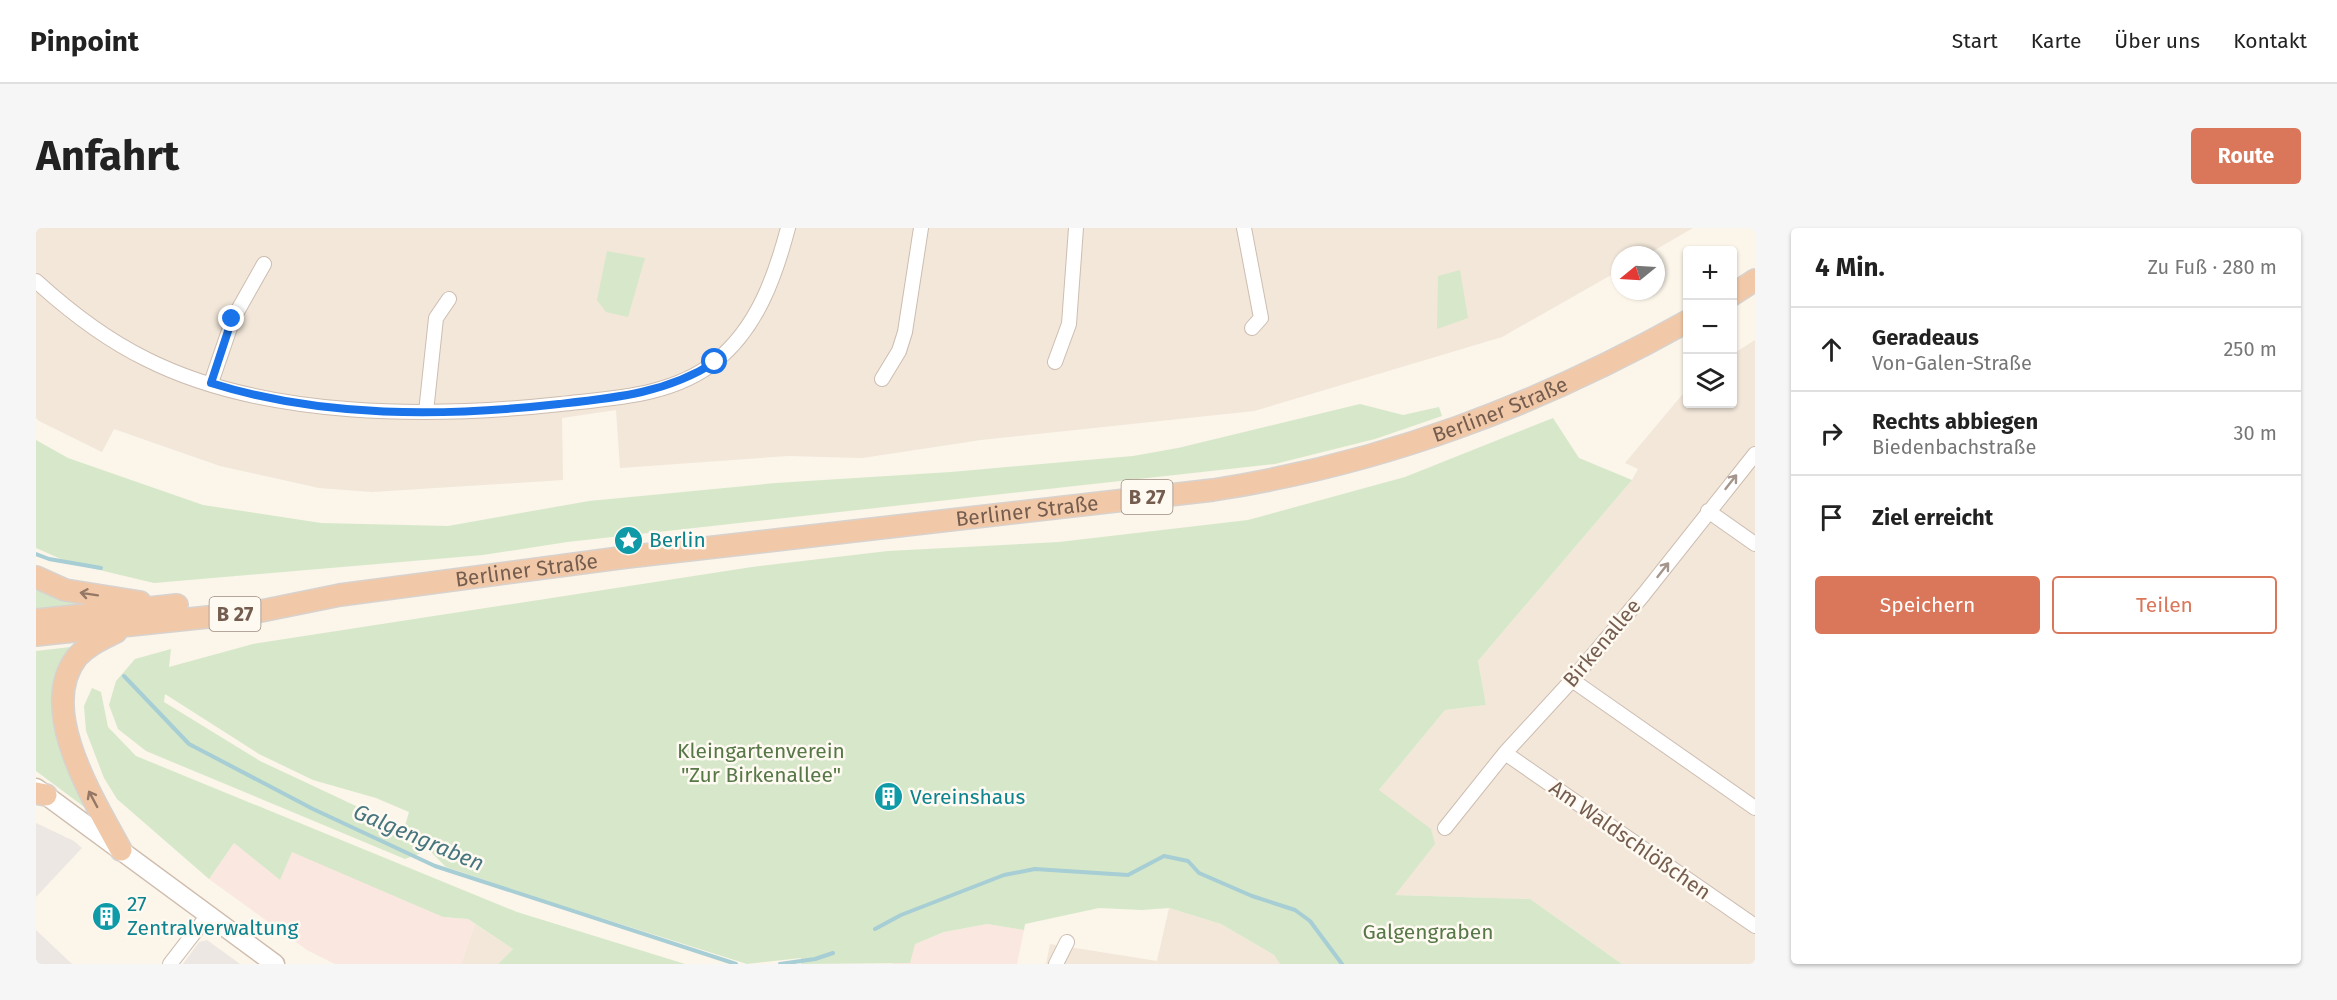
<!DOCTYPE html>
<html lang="de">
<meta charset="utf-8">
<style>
:root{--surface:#fff;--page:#f6f6f6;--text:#222;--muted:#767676;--line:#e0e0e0;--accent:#da775a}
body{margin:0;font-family:"Fira Sans",sans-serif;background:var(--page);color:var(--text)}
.controls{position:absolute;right:18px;top:18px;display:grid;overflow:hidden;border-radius:6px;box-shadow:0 2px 4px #0004}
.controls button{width:54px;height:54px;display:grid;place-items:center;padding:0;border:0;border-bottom:2px solid var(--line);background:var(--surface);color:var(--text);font:30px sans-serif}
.compass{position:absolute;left:1575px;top:18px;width:54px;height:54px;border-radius:50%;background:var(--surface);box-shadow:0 2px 4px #0004;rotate:252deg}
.stop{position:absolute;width:18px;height:18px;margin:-14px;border:4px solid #1a73e8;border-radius:50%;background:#fff}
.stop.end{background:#1a73e8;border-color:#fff;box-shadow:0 2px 6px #0008}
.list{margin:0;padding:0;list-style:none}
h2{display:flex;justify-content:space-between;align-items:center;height:78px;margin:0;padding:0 24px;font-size:26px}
h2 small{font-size:20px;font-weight:400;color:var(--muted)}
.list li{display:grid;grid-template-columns:39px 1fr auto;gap:18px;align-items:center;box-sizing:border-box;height:84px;padding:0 24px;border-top:2px solid var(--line)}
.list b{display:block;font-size:22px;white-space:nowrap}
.list p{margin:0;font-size:20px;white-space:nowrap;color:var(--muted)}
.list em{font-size:20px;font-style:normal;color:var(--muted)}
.actions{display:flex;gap:12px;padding:18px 24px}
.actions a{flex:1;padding:14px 0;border:2px solid var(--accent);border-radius:6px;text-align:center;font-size:21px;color:var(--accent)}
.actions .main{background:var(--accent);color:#fff}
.icon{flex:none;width:33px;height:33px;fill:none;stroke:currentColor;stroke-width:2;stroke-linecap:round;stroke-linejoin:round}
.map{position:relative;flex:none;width:1719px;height:736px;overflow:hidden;border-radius:6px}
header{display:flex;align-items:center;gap:36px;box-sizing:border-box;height:84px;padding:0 30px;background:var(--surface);border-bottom:2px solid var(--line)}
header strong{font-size:28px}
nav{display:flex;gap:33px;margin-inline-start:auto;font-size:21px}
.intro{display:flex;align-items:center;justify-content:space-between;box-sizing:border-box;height:144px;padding:0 36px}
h1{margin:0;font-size:42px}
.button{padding:15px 27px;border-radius:6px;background:var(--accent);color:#fff;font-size:21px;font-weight:700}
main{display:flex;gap:36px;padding:0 36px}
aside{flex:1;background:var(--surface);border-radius:6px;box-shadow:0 2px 4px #0004}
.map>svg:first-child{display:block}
.residential{fill:#f2e7d9}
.commercial{fill:#fae7df}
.industrial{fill:#ede7e3}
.green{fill:#d6e8c9}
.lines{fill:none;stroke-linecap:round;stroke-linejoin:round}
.stream{stroke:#a7cdd5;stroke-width:4}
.minor-casing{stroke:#cdbdb1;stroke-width:16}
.secondary-casing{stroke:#cfbdae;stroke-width:21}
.trunk-casing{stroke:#d8d2ce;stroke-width:24}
.minor{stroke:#fff;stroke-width:14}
.secondary{stroke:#fff;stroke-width:18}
.trunk{stroke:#f2c9a8;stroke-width:21}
.oneway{stroke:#a5968d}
.oneway2{stroke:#947865}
.route{stroke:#1a73e8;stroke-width:8}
.labels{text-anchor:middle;stroke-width:5;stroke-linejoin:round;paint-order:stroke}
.shield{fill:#fef9f1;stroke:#9d8c80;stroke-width:1.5}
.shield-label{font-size:20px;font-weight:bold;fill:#745d4f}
.street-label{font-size:21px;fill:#745d4f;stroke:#fef9f1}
.culture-label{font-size:21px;fill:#0d838f;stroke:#fef9f1;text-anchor:start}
.park-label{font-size:21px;fill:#567848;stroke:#fef9f1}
.water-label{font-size:22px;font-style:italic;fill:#47757f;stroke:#fef9f1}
</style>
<header>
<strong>Pinpoint</strong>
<nav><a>Start</a><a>Karte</a><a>Über uns</a><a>Kontakt</a></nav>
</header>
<div class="intro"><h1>Anfahrt</h1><a class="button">Route</a></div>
<main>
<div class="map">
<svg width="1719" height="736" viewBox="0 0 1719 736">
<rect width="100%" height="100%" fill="#fbf5ea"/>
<path class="residential" d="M0,0h1657l-47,27h-26v15l-118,67 -248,74 -273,29 -119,18 -74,-2 -168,12 -4,-58 -54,8 1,62 -191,12 -53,-4 -99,-22 -106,-37 -12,23 -63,-31 -3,-3z
M1719,112v624h-133l-92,-65 -135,-4 -16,-105 66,-80 41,-5 -8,-44 154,-181 6,-11 -13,-6 62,-74 1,15h44l1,-50z
M1133,680l52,16 53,31 6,9h-234l4,-20 107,17z
M439,696l38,25 -15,15h-37z"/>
<path class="commercial" d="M198,615l46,37 12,-29 151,66 25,2 7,5 -14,40h-126l-28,-14 -98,-71z
M951,696l37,6 -7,34h-125l23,-20 29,-12z"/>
<path class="industrial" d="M0,595l38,18 8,7 -46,49z
M0,702l36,34h-36z
M171,712l33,24h-57l16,-22z"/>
<path class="green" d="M571,23l38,7 -17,59 -22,-5 -9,-12z
M1424,42l8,48 -31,11 1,-53z
M1324,176l43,11 36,-8 3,9 -67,23 -100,25 -708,78 -84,13 -329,28 -84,-20 -34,-15v-108l32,18 135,47 118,18 127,3 141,-25 187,-18 175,-11 182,-16 45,-8z
M1517,190l26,40 53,22 -154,181 8,44 -41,5 -66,80 52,39 4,15 -40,51 135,4 92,65h-342l-6,-9 -53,-31 -52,-16 -27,2 -43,-2 -74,16 -1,6 -37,-6 -43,8 -29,12 -5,19 -109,1v-6l-54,6 -209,-66 -92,-31 -41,-41 4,-14 -33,-14 -63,-18 -54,-26 -94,-60 -1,8 96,59 145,68 19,23 -19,7 -259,-108 -28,-22 -9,-24 7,-24 19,-22 36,-10 -2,18 84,-23 499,-77 136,-16 171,-9 189,-22 157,-43z
M0,358l46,16 2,5 -48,5z
M43,418c-43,54 -19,113 18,166l-2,3 -59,-44v-120z
M56,460l9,4 7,35 28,29 381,156 168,52h-187l15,-15 -45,-30 -25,-2 -151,-65 -12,28 -46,-37 -25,36 -92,-80 -13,-21 -18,-47 -2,-25z"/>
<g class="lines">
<path class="stream" d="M0,326l13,5 52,9
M88,448l65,68 124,65 122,57 301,98
M839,701l26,-14 103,-40 31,-6 93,6 36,-19 24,5 11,12 53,23 43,14 15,11 32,43
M744,736l35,-5 18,-6"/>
<defs>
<path id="minor" d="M1208,0l17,90 -9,10
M0,53c34,31 69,58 110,78 119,60 286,59 415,45 53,-6 112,-8 155,-43 41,-33 59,-84 72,-133
M1019,134l14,-38 7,-96
M846,151l17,-28 6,-19 16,-104
M175,155l22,-64 31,-55
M390,184l10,-94 13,-19
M1672,283l47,33
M1536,452l183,128
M1469,525l250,173
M1409,600l60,-75 67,-73 72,-86 111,-140
M134,736l38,-49
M1020,736l11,-22"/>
<path id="secondary" d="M0,560l239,176"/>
<g id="trunk">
<path d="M1696,67l23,-15"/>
<path d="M0,349l29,13 75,12"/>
<path d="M0,392l141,-15"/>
<path d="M80,404c-14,7 -28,13 -39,25 -41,52 17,143 44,193"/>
<path id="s1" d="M0,407l220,-23 84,-17 287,-38 586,-67c172,-27 323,-84 475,-169"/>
<path d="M0,565l10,2"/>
</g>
</defs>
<use href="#minor" class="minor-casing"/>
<use href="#secondary" class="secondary-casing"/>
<use href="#trunk" class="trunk-casing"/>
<use href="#minor" class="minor"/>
<use href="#secondary" class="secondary"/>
<use href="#trunk" class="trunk"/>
</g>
<defs><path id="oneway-shaft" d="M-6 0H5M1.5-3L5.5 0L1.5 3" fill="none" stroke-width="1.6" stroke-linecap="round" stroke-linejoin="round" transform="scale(1.5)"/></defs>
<g class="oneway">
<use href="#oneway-shaft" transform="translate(1695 254) rotate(-52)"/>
<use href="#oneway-shaft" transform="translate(1627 342) rotate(-52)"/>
</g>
<g class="oneway2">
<use href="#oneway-shaft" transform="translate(53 366) rotate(-171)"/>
<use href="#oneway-shaft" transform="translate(57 571) rotate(-118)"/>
</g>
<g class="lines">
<path class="route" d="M196,91l-21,64c111,35 233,34 348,21 56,-6 108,-11 156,-42"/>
</g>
<defs>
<symbol id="sight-disc" viewBox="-11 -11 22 22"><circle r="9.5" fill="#0f9aa8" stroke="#fef9f1"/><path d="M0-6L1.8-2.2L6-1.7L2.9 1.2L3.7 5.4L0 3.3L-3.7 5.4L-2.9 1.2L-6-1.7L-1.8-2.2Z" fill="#fff"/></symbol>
<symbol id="building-disc" viewBox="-11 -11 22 22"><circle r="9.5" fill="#0f9aa8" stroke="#fef9f1"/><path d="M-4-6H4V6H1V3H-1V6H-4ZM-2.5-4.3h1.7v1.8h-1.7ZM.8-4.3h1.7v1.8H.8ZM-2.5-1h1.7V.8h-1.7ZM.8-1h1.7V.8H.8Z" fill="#fff"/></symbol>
</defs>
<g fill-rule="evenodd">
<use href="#sight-disc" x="576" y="296" width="33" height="33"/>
<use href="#building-disc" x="836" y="552" width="33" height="33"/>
<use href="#building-disc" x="54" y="672" width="33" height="33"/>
</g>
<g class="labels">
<g class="shield">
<rect x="1085.5" y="252" width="51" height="34" rx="4.5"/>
<rect x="173.5" y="369" width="51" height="34" rx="4.5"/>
</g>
<g class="shield-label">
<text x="1111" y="276">B 27</text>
<text x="199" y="393">B 27</text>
</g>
<g class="street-label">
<text dy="7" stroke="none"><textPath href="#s1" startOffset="1485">Berliner Straße</textPath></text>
<text dy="7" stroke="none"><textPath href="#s1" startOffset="999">Berliner Straße</textPath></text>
<text dy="7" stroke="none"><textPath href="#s1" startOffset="495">Berliner Straße</textPath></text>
<text transform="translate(1566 415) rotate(-50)" y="7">Birkenallee</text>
<text transform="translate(1594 612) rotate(35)" y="7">Am Waldschlößchen</text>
</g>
<g class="culture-label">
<text x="613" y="319">Berlin</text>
<text x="874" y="576">Vereinshaus</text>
<text x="91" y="683">27<tspan x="91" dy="24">Zentralverwaltung</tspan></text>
</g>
<g class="park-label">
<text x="725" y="530">Kleingartenverein<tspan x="725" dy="24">"Zur Birkenallee"</tspan></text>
<text x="1392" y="711">Galgengraben</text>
</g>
<g class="water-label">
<text transform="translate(383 609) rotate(23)" y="8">Galgengraben</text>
</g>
</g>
</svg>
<div class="controls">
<button>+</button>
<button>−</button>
<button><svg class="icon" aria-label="layers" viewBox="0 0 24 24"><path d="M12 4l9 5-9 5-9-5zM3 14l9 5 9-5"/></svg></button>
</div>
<svg class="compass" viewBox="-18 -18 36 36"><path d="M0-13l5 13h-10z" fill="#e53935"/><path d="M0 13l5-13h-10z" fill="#767676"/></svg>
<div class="stop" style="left:679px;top:134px"></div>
<div class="stop end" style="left:196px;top:91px"></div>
</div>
<aside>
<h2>4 Min.<small>Zu Fuß · 280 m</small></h2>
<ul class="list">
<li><svg class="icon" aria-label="ahead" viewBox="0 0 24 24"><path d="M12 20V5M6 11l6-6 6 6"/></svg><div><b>Geradeaus</b><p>Von-Galen-Straße</p></div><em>250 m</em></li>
<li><svg class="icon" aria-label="right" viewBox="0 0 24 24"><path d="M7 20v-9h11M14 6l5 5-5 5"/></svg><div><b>Rechts abbiegen</b><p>Biedenbachstraße</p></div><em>30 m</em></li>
<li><svg class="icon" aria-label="arrive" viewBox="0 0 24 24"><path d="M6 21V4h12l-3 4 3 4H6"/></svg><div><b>Ziel erreicht</b></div></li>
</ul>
<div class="actions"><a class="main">Speichern</a><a>Teilen</a></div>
</aside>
</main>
